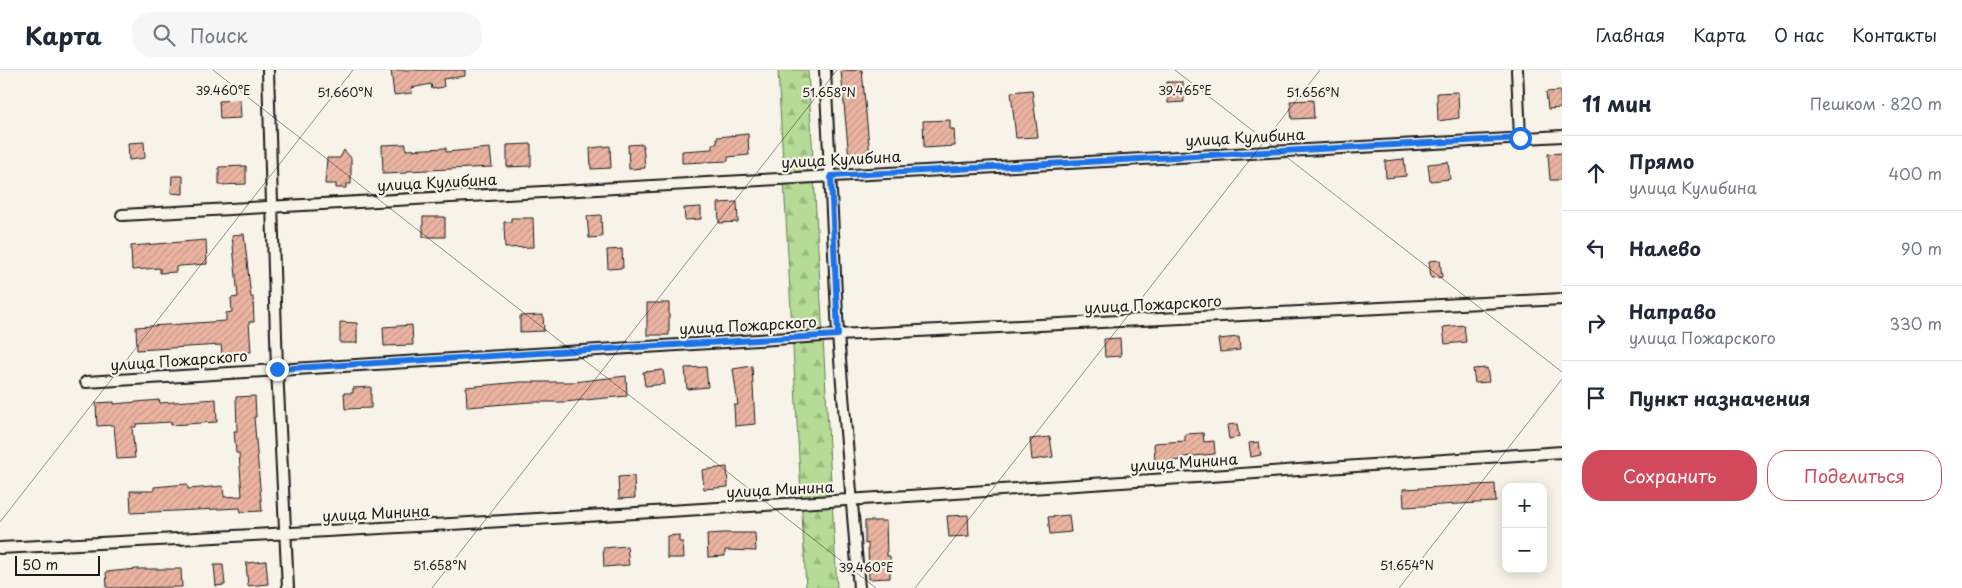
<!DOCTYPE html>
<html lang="ru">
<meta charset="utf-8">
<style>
:root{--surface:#fff;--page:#f6f6f7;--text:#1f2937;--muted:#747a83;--line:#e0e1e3;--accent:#d1495b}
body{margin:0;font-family:"Playpen Sans",sans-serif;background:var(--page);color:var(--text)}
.controls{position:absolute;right:15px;bottom:15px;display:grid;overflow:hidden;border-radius:10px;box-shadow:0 2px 12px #0003}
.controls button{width:45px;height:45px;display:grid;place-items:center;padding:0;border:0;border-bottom:1px solid var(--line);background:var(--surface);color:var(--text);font:25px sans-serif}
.scale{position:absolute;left:15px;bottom:12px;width:85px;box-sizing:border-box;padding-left:5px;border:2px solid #1c1c1c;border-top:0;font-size:14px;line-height:18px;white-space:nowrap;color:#1c1c1c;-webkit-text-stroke:4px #f7f3e8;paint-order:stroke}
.stop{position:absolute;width:15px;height:15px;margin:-11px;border:4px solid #1a73e8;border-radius:50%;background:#fff}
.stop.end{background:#1a73e8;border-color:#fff;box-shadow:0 1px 5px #0008}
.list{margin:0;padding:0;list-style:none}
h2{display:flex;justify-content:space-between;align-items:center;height:65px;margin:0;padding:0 20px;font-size:21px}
h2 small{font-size:16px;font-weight:400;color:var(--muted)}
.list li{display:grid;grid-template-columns:32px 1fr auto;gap:15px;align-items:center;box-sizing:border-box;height:75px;padding:0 20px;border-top:1px solid var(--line)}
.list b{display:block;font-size:19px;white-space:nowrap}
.list p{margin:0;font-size:16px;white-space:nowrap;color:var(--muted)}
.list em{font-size:16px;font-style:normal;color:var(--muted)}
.actions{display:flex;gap:10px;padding:15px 20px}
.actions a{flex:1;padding:11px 0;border:1px solid var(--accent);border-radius:20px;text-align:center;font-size:18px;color:var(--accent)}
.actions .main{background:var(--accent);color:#fff}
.icon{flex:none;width:28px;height:28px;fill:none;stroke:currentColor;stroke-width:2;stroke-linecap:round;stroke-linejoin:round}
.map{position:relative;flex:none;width:1562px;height:518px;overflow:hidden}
header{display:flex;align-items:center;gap:30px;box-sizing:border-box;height:70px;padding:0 25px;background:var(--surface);border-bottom:1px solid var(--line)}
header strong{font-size:24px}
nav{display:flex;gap:28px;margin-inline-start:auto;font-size:18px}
.search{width:350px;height:45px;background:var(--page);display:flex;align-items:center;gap:12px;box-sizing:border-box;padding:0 18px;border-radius:20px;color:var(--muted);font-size:19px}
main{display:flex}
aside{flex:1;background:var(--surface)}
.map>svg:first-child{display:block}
.forest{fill:url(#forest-firs);stroke:#687c59}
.building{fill:url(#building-hatch);stroke:#1c1c1c}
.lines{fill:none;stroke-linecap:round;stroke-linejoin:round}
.street-casing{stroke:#1c1c1c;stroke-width:14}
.street{stroke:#f7f3e8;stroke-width:10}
.route{stroke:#1a73e8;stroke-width:6}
.ticks{fill:none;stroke:#1c1c1c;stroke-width:1;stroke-opacity:0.45}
.labels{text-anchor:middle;stroke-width:4.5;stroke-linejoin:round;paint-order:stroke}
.street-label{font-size:15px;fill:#1c1c1c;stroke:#f7f3e8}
.ticks-label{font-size:12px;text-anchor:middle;fill:#1c1c1c;stroke:#f7f3e8;stroke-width:4.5;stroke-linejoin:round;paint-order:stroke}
</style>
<header>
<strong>Карта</strong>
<div class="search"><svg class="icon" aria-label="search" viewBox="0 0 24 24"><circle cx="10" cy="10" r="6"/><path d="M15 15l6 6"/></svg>Поиск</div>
<nav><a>Главная</a><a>Карта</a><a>О нас</a><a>Контакты</a></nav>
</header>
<main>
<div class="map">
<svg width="1562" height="518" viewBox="0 0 1562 518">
<defs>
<pattern id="forest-firs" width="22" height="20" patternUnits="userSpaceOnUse" patternTransform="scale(1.25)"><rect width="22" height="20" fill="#b5db96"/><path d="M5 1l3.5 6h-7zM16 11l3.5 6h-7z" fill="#9bbb81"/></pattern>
<pattern id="building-hatch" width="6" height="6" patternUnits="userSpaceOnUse" patternTransform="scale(1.25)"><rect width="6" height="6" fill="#ebb4a1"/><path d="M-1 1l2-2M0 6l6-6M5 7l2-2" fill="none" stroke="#c99a8a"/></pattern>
</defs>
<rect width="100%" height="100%" fill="#f7f3e8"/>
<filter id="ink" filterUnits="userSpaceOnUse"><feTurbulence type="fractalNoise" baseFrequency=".02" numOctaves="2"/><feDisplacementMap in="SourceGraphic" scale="10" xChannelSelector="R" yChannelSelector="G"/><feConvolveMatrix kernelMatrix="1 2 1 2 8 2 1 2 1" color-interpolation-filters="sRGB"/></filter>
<g filter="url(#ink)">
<path class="forest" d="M778,0h30l29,518h-31z"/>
<path class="building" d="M391,0h74v6l-22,3 1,8 -12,2 -1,-5 -20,4 1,5 -18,2z
M862,0l8,86 -21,2 -8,-87z
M1167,12h16l1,20 -16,1z
M1032,20l6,47 -22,1 -5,-46z
M1560,21l1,17 -13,1 -2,-17z
M1458,22l1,26 -21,3 -1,-28z
M240,30l1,18 -21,1 -1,-18z
M1313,30l1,18 -22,1 -2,-18z
M950,50v9h4l1,17 -31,2 -1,-27z
M748,64l1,21 -21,2v4l-46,2v-12l30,-2v-5h5v-7z
M144,72l1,16 -16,2 -1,-17z
M406,74v6l40,-2v4l44,-4 2,19 -85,4v2l-24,1 -1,-29z
M531,74v22l-24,1v-22z
M643,74l2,24 -16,1 -1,-24z
M610,76l1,22 -20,1 -1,-21z
M344,80l7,8v26h-5v4h-10v-4h-11l2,-26h13z
M1562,83v27h-12l-2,-26z
M1404,89l2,17 -20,2 -1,-17z
M1448,92l2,17 -20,2 -2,-17z
M246,96v18l-27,1v-18z
M172,106h11v18l-12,-1z
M737,132l1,20 -19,1 -1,-20z
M701,137v12l-16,1 -1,-12z
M601,145l1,22 -13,1 -2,-22z
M423,147h22v20h-22z
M511,148h22l1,29 -29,1 -1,-26h7z
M244,164l7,63h2l1,25h-5l2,30 -29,2 -1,-9 -84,5 -1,-23 90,-6v-8l6,-1 -1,-14 7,-1 -6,-62z
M206,170l1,24 -27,2 -4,1v5l-16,1v-5l-28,2 -1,-24z
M622,179l1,19 -15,1 -1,-19z
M1440,190l2,17 -11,1 -2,-17z
M647,233h22v32h-22z
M543,245l1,16 -24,1v-16z
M340,252l17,1v20h-17z
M412,255l1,20 -29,1 -1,-19z
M1464,255l2,17 -21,2 -2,-17z
M1239,267l1,13 -20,2 -2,-13z
M1120,268l1,18 -16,1 -1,-18z
M752,296l3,58 -20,2 -1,-21h4l-5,-36z
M706,297l2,20 -21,2 -2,-21z
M1487,298l2,14 -14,1 -2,-14z
M663,300l2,14 -20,2 -2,-14z
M626,306l1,20 -63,6h-33l-64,5 -1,-20 54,-5h53z
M371,317v21l-26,1 -1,-16h9v-5z
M255,326l1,21h-2l8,94 -21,1 -1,-4 -109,5 -1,-22h24v-4l33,-3 1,5 35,-3 1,11 18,-1 -3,-43h-3l-2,-22h3l-1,-34z
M216,329l1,23 -46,3v-3l-35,2v3h-4l3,31 -18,1 -3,-34 -17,1 -1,-23 18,-1v2l45,-4 1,3z
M1237,354l2,13 -10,2 -2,-14z
M1203,363l1,9 10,-1 1,13 -32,3v3l-28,2 -1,-19 31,-2v-7z
M1050,367l3,20 -21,3 -2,-21z
M1259,372l2,13 -10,2 -2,-14z
M727,397l1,20 -24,2 -2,-19z
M634,406l1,22 -16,1 -1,-22z
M1495,414l1,18 -92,5 -1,-18z
M968,445l1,21 -20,1 -2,-21z
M1069,445l2,17 -21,2 -2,-17z
M865,451h21l1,35h3v22l-21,1 -1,-36 -3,1z
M724,463h31l1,18 -31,-1v6l-17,1 -1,-23z
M679,465v7h4l1,16h-17v-22z
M627,476l2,19 -25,2 -1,-19z
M266,491l2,23 -20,2 -2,-23z
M214,495h9l2,20 -9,1z
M137,499h44l1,18 -75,1 -1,-16z"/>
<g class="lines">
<defs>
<path id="street" d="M268,0l9,299 11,219
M825,0l13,265 21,253
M1517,0l3,68
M122,145l1440,-79
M86,312l752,-47 724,-36
M0,478c521,-25 1041,-60 1562,-96"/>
</defs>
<use href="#street" class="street-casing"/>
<use href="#street" class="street"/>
</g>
</g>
<g class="lines" filter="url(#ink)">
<path class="route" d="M277,299l561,-34 -7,-159 689,-38"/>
</g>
<path class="ticks" d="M213,0l663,518M1175,0l387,302M0,452l353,-452M432,518l405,-518M915,518l405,-518M1399,518l163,-209"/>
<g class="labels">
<g class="street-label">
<text transform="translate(1245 68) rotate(-3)" y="5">улица Кулибина</text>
<text transform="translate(841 90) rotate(-3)" y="5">улица Кулибина</text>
<text transform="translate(437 113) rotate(-3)" y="5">улица Кулибина</text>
<text transform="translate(1153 235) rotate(-3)" y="5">улица Пожарского</text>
<text transform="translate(748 256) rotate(-3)" y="5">улица Пожарского</text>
<text transform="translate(179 291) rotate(-4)" y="5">улица Пожарского</text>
<text transform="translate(1184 393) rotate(-4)" y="5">улица Минина</text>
<text transform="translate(780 420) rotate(-3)" y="5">улица Минина</text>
<text transform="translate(376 444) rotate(-3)" y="5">улица Минина</text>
</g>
</g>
<g class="ticks-label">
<text x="223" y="25">39.460°E</text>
<text x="1185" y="25">39.465°E</text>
<text x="345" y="27">51.660°N</text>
<text x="829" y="27">51.658°N</text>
<text x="1313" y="27">51.656°N</text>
<text x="440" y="500">51.658°N</text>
<text x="1407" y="500">51.654°N</text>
<text x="866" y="502">39.460°E</text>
</g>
</svg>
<div class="controls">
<button>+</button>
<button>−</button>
</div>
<div class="scale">50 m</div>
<div class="stop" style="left:1520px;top:68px"></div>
<div class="stop end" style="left:277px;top:299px"></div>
</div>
<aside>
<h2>11 мин<small>Пешком · 820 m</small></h2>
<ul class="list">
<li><svg class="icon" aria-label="ahead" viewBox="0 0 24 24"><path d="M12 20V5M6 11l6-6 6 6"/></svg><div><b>Прямо</b><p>улица Кулибина</p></div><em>400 m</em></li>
<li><svg class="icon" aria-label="left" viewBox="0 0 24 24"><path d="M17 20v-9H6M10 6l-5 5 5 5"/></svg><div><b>Налево</b></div><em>90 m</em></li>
<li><svg class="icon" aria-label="right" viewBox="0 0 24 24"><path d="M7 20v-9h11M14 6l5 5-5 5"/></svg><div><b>Направо</b><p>улица Пожарского</p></div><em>330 m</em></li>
<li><svg class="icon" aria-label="arrive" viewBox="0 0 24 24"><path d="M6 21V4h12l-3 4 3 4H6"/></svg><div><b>Пункт назначения</b></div></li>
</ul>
<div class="actions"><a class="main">Сохранить</a><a>Поделиться</a></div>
</aside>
</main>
